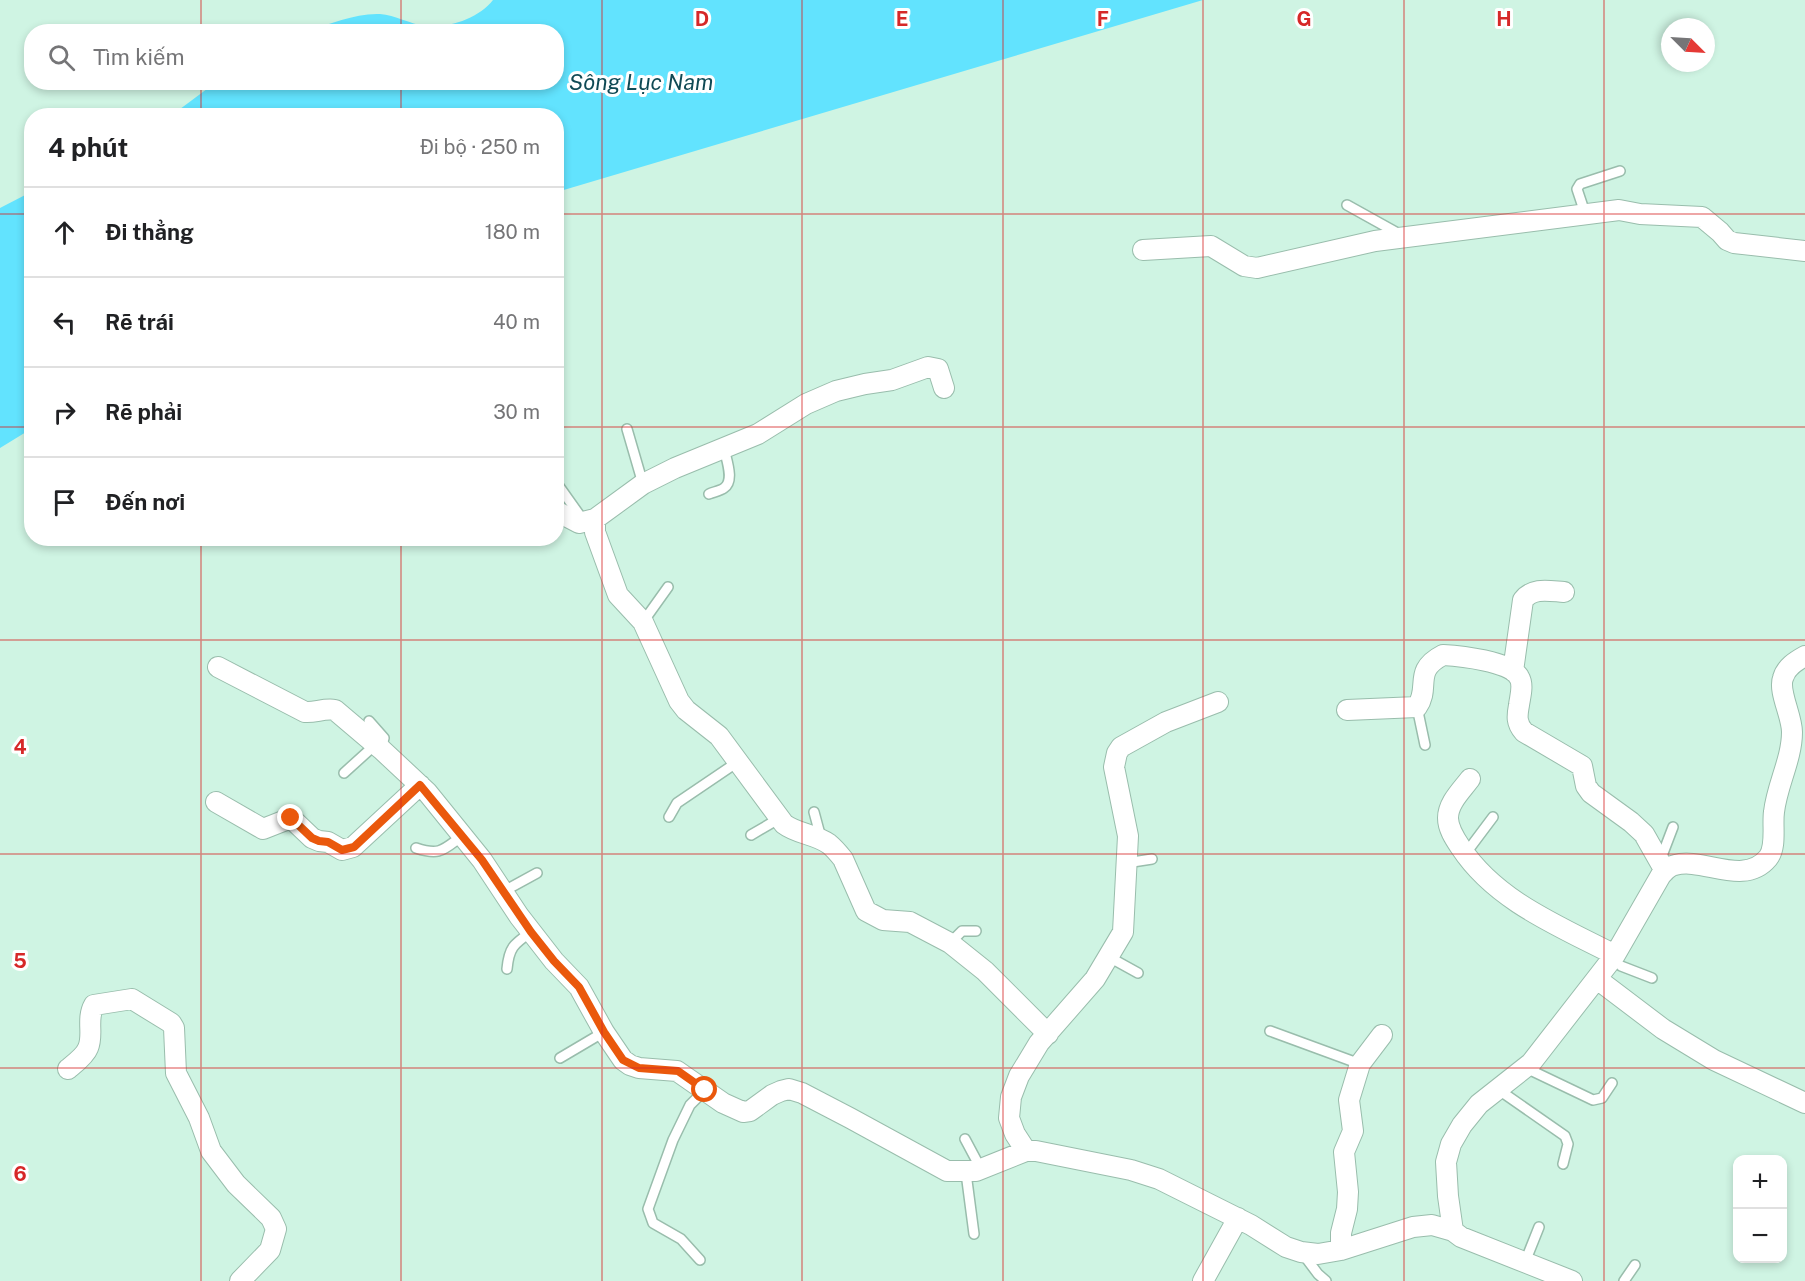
<!DOCTYPE html>
<html lang="vi">
<meta charset="utf-8">
<style>
:root{--surface:#fff;--page:#f6f6f6;--text:#202124;--muted:#757577;--line:#e0e0e0}
body{margin:0;font-family:"Public Sans",sans-serif;background:var(--page);color:var(--text)}
.controls{position:absolute;right:18px;bottom:18px;display:grid;overflow:hidden;border-radius:12px;box-shadow:0 3px 9px #0003}
.controls button{width:54px;height:54px;display:grid;place-items:center;padding:0;border:0;border-bottom:2px solid var(--line);background:var(--surface);color:var(--text);font:30px sans-serif}
.compass{position:absolute;left:1661px;top:18px;width:54px;height:54px;border-radius:50%;background:var(--surface);box-shadow:0 3px 9px #0003;rotate:114deg}
.stop{position:absolute;width:18px;height:18px;margin:-14px;border:4px solid #ea580c;border-radius:50%;background:#fff}
.stop.end{background:#ea580c;border-color:#fff;box-shadow:0 2px 6px #0008}
.list{margin:0;padding:0;list-style:none}
h2{display:flex;justify-content:space-between;align-items:center;height:78px;margin:0;padding:0 24px;font-size:26px}
h2 small{font-size:20px;font-weight:400;color:var(--muted)}
.list li{display:grid;grid-template-columns:39px 1fr auto;gap:18px;align-items:center;box-sizing:border-box;height:90px;padding:0 24px;border-top:2px solid var(--line)}
.list b{display:block;font-size:22px;white-space:nowrap}
.list em{font-size:20px;font-style:normal;color:var(--muted)}
.icon{flex:none;width:33px;height:33px;fill:none;stroke:currentColor;stroke-width:2;stroke-linecap:round;stroke-linejoin:round}
.map{position:relative;flex:none;width:1805px;height:1281px;overflow:hidden}
.search{position:absolute;background:var(--surface);box-shadow:0 3px 9px #0003;left:24px;top:24px;width:540px;height:66px;display:flex;align-items:center;gap:15px;box-sizing:border-box;padding:0 21px;border-radius:24px;color:var(--muted);font-size:22px}
.panel{position:absolute;background:var(--surface);box-shadow:0 3px 9px #0003;left:24px;top:108px;width:540px;height:438px;border-radius:24px}
.map>svg:first-child{display:block}
.water{fill:#62e3fe}
.lines{fill:none;stroke-linecap:round;stroke-linejoin:round}
.lane-casing{stroke:#99bdac;stroke-width:12}
.street-casing{stroke:#99bdac;stroke-width:22}
.lane{stroke:#fff;stroke-width:9}
.street{stroke:#fff;stroke-width:20}
.route{stroke:#ea580c;stroke-width:8}
.grid{fill:none;stroke:#d62828;stroke-width:1.5;stroke-opacity:0.55}
.labels{text-anchor:middle;stroke-width:6;stroke-linejoin:round;paint-order:stroke}
.water-label{font-size:22px;font-style:italic;fill:#104a55;stroke:#fff}
.grid-label{font-size:20px;text-anchor:middle;font-weight:bold;fill:#d62828;stroke:#fff;stroke-width:6;stroke-linejoin:round;paint-order:stroke}
</style>
<div class="map">
<svg width="1805" height="1281" viewBox="0 0 1805 1281">
<rect width="100%" height="100%" fill="#cff4e3"/>
<path class="water" d="M493,0h710l-646,192 -1,-76 -384,-1 43,-32 341,-1v-50l-249,-1c24,-7 48,-18 73,-17 15,1 30,10 45,12 23,3 54,-8 68,-26z
M31,192v237l-31,19v-240z"/>
<g class="lines">
<defs>
<path id="lane" d="M1347,205l54,30
M1585,213l-8,-24 3,-5 40,-13
M627,429l16,55
M556,482l27,38
M709,494c4,-2 11,-3 15,-6 11,-7 2,-29 0,-40
M643,622l25,-35
M1417,707l8,38
M369,721l15,17 -3,11
M344,773l32,-29
M814,812l7,26
M669,817l8,-14 62,-42
M751,835l29,-17
M416,848c24,8 27,2 46,-12
M1466,853l27,-36
M1660,861l13,-34
M1126,863l26,-4
M504,891l33,-18
M950,943l12,-12h14
M1109,957l29,16
M1621,966l31,12
M507,969c2,-22 7,-25 24,-37
M1270,1031l90,33
M560,1058l44,-26
M1526,1068l67,32 9,-2 10,-15
M1499,1090l66,46 3,8 -5,20
M965,1139l16,30
M966,1173l8,61
M1303,1254l15,20 8,7
M700,1260l-19,-21 -28,-16 -5,-14 25,-69 17,-35 15,-15
M1525,1262l14,-35
M1624,1281l11,-16"/>
<path id="street" d="M1143,250l68,-4 33,20 13,2 118,-27 244,-31 21,4 62,3 18,15 7,8 7,3 71,8
M556,511l23,12 16,-4 48,-35 32,-16 83,-34 48,-30 30,-13 29,-7 27,-4 36,-13 10,2 6,19
M595,519v13l23,63 25,27 36,79 7,9 33,26 65,88c13,10 31,10 45,20 5,4 10,10 14,15l23,52 17,9 27,2 40,21 35,28 63,63
M218,667l87,45c10,1 19,-4 30,-2l46,39 46,43 55,68 37,56 35,45 25,26 25,45 19,28 7,5 9,3 38,3 46,32 20,9 7,-1 22,-16 9,-4 8,-2 13,4 48,25 97,53h29l50,-20h10l95,19 28,9 92,46 35,22 15,5 17,2 23,-4 72,-23 19,-2 21,6
M1513,671l10,-71c10,-13 26,-9 41,-8
M1347,710l70,-3c14,-20 -5,-36 26,-52 17,1 67,6 76,22 5,8 1,20 0,28 -2,11 -3,18 5,27l58,34 4,20 5,7 40,29 13,12 21,37
M1470,779c-9,12 -22,24 -22,39 0,11 7,21 13,30 35,53 98,78 154,107
M216,802l47,27 28,-11 21,20 7,3 9,1 14,8 11,-3 67,-62
M1597,979l66,50 51,31 91,43
M68,1069c6,-5 17,-13 20,-21 6,-13 -2,-29 6,-43l38,-6 39,24 3,5 2,45 23,45 12,33 25,33 35,34 5,11 -6,21 -30,31
M1026,1151l-11,-17 -6,-16 2,-21 8,-21 20,-33 56,-64 28,-47 5,-96 -14,-69 3,-14 4,-6 45,-25 52,-20
M1341,1250v-17l6,-24 1,-17 -4,-40 9,-21 -4,-31 11,-36 22,-29
M1203,1281l35,-63
M1572,1281l-111,-44 -8,-6 -5,-35 -2,-34 5,-18 11,-19 17,-21 52,-41 84,-108 46,-80c4,-4 8,-9 14,-10 28,-8 69,22 93,-7 9,-11 4,-33 6,-46 3,-27 18,-53 18,-80 0,-16 -14,-41 -9,-54 3,-11 13,-17 22,-22"/>
</defs>
<use href="#lane" class="lane-casing"/>
<use href="#street" class="street-casing"/>
<use href="#lane" class="lane"/>
<use href="#street" class="street"/>
</g>
<g class="lines">
<path class="route" d="M291,818l21,20 7,3 9,1 14,8 12,-3 66,-62 62,75 49,72 23,29 25,26 25,45 19,28 16,8 39,3 27,19"/>
</g>
<path class="grid" d="M201,0v32M401,0v32M602,0v1281M802,0v1281M1003,0v1281M1203,0v1281M1404,0v1281M1604,0v1281M201,82v34M401,82v34M0,214h32M556,214h1249M0,427h32M556,427h1249M201,538v743M401,538v743M0,640h1805M0,854h1805M0,1068h1805"/>
<g class="labels">
<g class="water-label">
<text x="641" y="90">Sông Lục Nam</text>
</g>
</g>
<g class="grid-label">
<text x="702" y="26">D</text>
<text x="902" y="26">E</text>
<text x="1103" y="26">F</text>
<text x="1304" y="26">G</text>
<text x="1504" y="26">H</text>
<text x="20" y="754">4</text>
<text x="20" y="968">5</text>
<text x="20" y="1181">6</text>
</g>
</svg>
<div class="controls">
<button>+</button>
<button>−</button>
</div>
<svg class="compass" viewBox="-18 -18 36 36"><path d="M0-13l5 13h-10z" fill="#e53935"/><path d="M0 13l5-13h-10z" fill="#757577"/></svg>
<div class="stop" style="left:705px;top:1090px"></div>
<div class="stop end" style="left:291px;top:818px"></div>
<div class="search"><svg class="icon" aria-label="search" viewBox="0 0 24 24"><circle cx="10" cy="10" r="6"/><path d="M15 15l6 6"/></svg>Tìm kiếm</div>
<section class="panel">
<h2>4 phút<small>Đi bộ · 250 m</small></h2>
<ul class="list">
<li><svg class="icon" aria-label="ahead" viewBox="0 0 24 24"><path d="M12 20V5M6 11l6-6 6 6"/></svg><div><b>Đi thẳng</b></div><em>180 m</em></li>
<li><svg class="icon" aria-label="left" viewBox="0 0 24 24"><path d="M17 20v-9H6M10 6l-5 5 5 5"/></svg><div><b>Rẽ trái</b></div><em>40 m</em></li>
<li><svg class="icon" aria-label="right" viewBox="0 0 24 24"><path d="M7 20v-9h11M14 6l5 5-5 5"/></svg><div><b>Rẽ phải</b></div><em>30 m</em></li>
<li><svg class="icon" aria-label="arrive" viewBox="0 0 24 24"><path d="M6 21V4h12l-3 4 3 4H6"/></svg><div><b>Đến nơi</b></div></li>
</ul>
</section>
</div>
